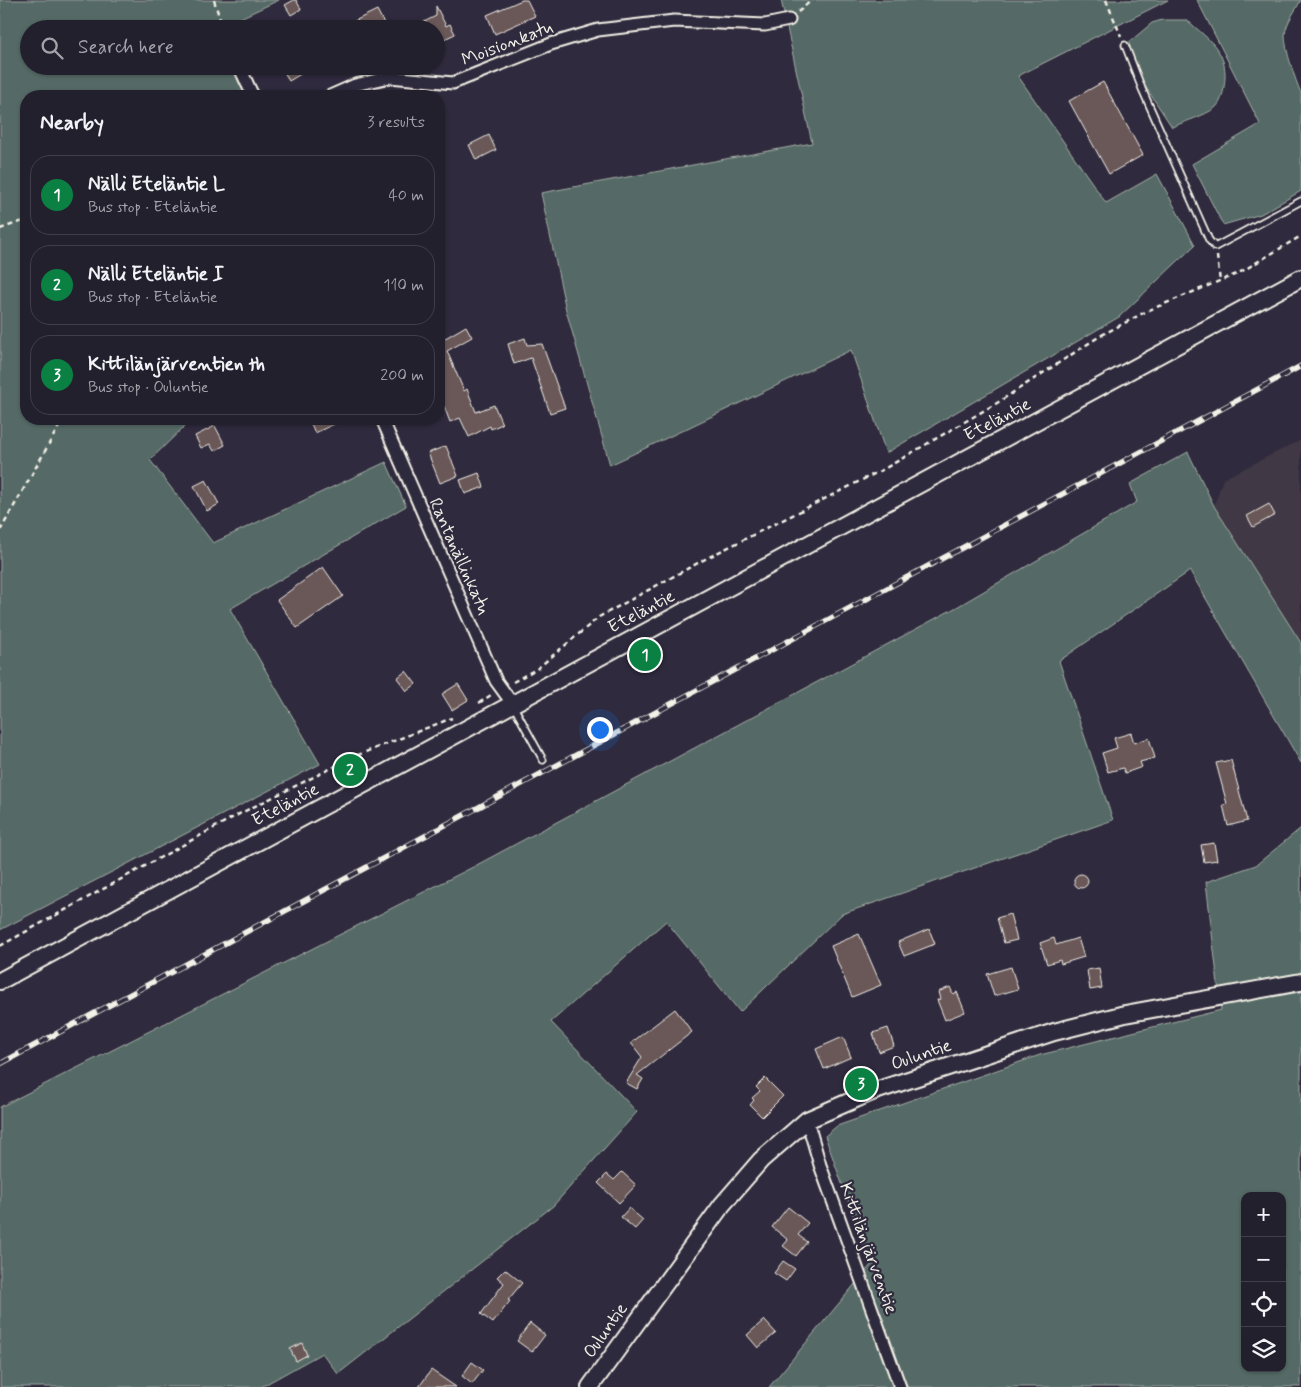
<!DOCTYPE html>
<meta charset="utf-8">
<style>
:root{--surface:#23202e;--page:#2b2836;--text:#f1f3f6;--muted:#a3a3aa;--line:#403e4a;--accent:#0b8043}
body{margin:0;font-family:Mynerve,sans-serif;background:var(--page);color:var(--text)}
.controls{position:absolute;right:15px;bottom:15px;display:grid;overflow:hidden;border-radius:10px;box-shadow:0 1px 4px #0004}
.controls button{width:45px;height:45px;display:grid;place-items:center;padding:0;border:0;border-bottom:1px solid var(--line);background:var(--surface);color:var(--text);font:25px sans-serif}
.you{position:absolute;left:599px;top:729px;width:18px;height:18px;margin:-12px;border:4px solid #fff;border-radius:50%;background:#1a73e8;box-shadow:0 0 0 8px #1a73e833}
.badge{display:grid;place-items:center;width:32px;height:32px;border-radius:50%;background:var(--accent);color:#fff;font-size:16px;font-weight:700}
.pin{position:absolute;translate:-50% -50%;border:2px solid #fff;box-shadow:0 1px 5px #0006}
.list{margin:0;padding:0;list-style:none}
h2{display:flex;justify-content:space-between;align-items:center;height:65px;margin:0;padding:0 20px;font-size:21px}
h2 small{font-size:16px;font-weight:400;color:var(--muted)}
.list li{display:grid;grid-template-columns:32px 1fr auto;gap:15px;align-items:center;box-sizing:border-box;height:80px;margin:0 10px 10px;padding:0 10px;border:1px solid var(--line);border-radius:20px}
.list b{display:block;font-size:19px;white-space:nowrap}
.list p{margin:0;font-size:16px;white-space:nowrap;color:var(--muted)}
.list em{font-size:16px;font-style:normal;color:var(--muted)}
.icon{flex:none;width:28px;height:28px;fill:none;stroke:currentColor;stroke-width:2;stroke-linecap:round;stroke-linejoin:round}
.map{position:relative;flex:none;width:1301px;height:1387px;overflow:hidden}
.search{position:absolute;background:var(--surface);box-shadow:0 1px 4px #0004;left:20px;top:20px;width:425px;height:55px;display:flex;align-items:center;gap:12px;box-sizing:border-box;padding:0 18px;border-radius:28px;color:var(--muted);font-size:19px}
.panel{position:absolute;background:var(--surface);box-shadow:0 1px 4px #0004;left:20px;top:90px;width:425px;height:335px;border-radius:20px}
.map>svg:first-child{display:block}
.built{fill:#413845}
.green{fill:#556b66;stroke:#a4aea7;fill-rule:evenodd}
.building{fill:#6a5858;stroke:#f4f1e8}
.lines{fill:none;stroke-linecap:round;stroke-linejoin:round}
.lane-casing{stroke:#f4f1e8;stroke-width:9}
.street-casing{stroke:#f4f1e8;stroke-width:15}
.secondary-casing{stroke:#f4f1e8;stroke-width:20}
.path{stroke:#f4f1e8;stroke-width:2.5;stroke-dasharray:5 4;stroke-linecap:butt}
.lane{stroke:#2f2a3d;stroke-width:5.5}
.street{stroke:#2f2a3d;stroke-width:11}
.secondary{stroke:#2f2a3d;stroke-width:16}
.rail-casing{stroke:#f4f1e8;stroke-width:5.5}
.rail{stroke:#2f2a3d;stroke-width:4;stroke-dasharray:11;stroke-linecap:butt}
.labels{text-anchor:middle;stroke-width:4.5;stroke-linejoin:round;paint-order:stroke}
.street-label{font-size:18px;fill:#f4f1e8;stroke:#2f2a3d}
</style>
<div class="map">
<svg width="1301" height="1387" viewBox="0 0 1301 1387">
<rect width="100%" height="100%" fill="#2f2a3d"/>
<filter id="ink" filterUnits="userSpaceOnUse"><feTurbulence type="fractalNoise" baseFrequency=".02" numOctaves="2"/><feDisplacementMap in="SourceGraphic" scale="10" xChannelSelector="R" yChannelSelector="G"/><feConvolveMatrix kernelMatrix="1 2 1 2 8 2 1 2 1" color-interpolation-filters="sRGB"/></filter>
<g filter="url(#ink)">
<path class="built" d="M1301,440v203l-87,-137 9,-27z"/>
<path class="green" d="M0,0h279l-58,27 1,2h-193v37h207l12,30h-222v323h166l-42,41 63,83 173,-81 20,44 -176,103 90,155 -320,166z
M781,0h387l-150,76 88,127 51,-29 38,71 -76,72 -233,136 -35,-103 -241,115 -44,-155 -25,-117 271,-50z
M1197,0h104c-5,10 -15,22 -16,35 0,15 10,44 16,58v98l-40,23 -38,11 -31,-61 68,-40z
M1162,20h25c23,21 43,32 37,67 -1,7 -3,16 -9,21 -11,8 -29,13 -43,19l-27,-41 -17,-43 24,-20z
M1188,452l26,54 87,137v120l-111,-192 -131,90 54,159 -271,94 -102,98 -74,-91 -115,101 86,90 -84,94 -215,168 -16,-21 -61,34h-261v-280l473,-240 482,-259 182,-106 -7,-18z
M1301,828v559h-532l102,-122 -46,-129 12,-10 203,-71 181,-45 -15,-128 50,-17zM1245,1196h37v172h-37z"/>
<path class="building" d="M294,0h2l5,9 -10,6 -6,-10z
M522,0h5l8,16 -40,18 -8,-19z
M436,6l10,20 4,-2 5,10 -19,9v-14h-26l26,-13z
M377,10l10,19h-49z
M281,66h33l-25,15z
M1103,82l40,73 -34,19 -40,-73z
M489,135l7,15 -20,10 -7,-15z
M466,326l6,11 -25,14 17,40 3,-2 9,23 18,-7 8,19 -11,5 -1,-3 -21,11 -9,-19 -10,4 -11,-29v-61l3,8z
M525,338l2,7 15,-1 23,64 -15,5 -19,-55 -17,6 -6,-20z
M309,419h36l-30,14z
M215,426l10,19 -11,6 -4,-7 -9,4 -6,-12z
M446,446l12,30 -18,7 -12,-30z
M479,473l5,14 -19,7 -5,-14z
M206,480l13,24 -12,7 -13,-25z
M1269,504l6,11 -22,12 -6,-11z
M323,567l20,29 -46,32 -20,-28z
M406,671l10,13 -9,7 -10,-13z
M458,684l10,16 -16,10 -10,-16z
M1131,733l3,10 15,-5 6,20 -15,4 2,5 -17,6 -2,-5 -15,4 -6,-19 15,-5 -3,-10z
M1231,760l16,61 -19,5 -5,-21 4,-1 -11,-41z
M1214,843l3,17 -13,2 -3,-17z
M1074 881a7 7 0 1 1 14 0a7 7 0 1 1-14 0Z
M1010,914l7,26 -13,3 -7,-25z
M929,929l6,15 -31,12 -6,-14z
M859,934l22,51 -29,12 -21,-51z
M1054,938l2,7 22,-7 6,19 -23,7 -1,-4 -13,4 -7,-21z
M1011,967l7,22 -24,7 -7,-22z
M1099,968l3,20 -12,2 -3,-20z
M950,987l3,7 4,-2 8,20 -20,8 -8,-20 3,-1 -2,-7z
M675,1009l17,23 -55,43 6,4 -6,10 -11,-6 16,-26 -11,-14z
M888,1028l6,18 -15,6 -6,-19z
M843,1037l8,20 -27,12 -8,-20z
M765,1078l18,18 -21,21 -12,-12 4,-5 -2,-2 8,-7 -4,-4z
M622,1172l14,13 -17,18 -21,-20 9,-9 7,6z
M788,1207l20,16 -10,12 9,7 -11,14 -13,-10 5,-6 -16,-13z
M629,1208l14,12 -8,9 -14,-12z
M783,1261l12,8 -9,12 -12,-8z
M505,1269l17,14 -14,17 2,1 -17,22 -12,-9 23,-31 -7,-6z
M764,1320l12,13 -18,15 -11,-13z
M530,1323l15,12 -13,17 -15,-11z
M302,1343l5,12 -11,6 -6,-12z
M472,1362l11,8 -11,14 -10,-8z
M431,1370l25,17h-37z"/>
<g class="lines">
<defs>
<path id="lane" d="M1125,45l17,44 67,151 6,7 86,-46
M513,705l30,55"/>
<path id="street" d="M239,66l14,30
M330,96l25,-11 35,-8 63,6 98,-39 47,-14 76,-9 91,4 24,-5
M382,419l114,262 16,22
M807,1120l13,45 80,222"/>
<path id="secondary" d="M0,981l1301,-703
M590,1387l132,-182 39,-45 46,-40 65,-28 182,-60 71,-18 176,-32"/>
</defs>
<use href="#lane" class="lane-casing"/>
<use href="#street" class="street-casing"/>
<use href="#secondary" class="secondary-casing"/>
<path class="path" d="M214,0l9,29
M1106,0l15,36
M798,12l14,-12
M0,229l26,-9
M1217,256l3,26
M0,531l63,-112
M513,682l25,-14 61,-51 108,-59 177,-89 113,-66 103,-67 47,-25 92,-38 62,-37
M479,703l12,-8
M0,946l241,-133 117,-58 94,-37"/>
<use href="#lane" class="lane"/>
<use href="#street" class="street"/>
<use href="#secondary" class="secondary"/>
<defs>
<path id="rail" d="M0,1064l1301,-698"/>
</defs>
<use href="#rail" class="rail-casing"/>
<use href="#rail" class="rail"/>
</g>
</g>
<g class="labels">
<g class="street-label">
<text transform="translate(507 43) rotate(-21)" y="6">Moisionkatu</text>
<text transform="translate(997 419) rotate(-28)" y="6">Eteläntie</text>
<text transform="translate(460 556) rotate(66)" y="6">Rantanällinkatu</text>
<text transform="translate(641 611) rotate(-28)" y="6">Eteläntie</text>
<text transform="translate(285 804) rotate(-28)" y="6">Eteläntie</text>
<text transform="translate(921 1054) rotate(-19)" y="6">Ouluntie</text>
<text transform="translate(869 1248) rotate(70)" y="6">Kittilänjärventie</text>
<text transform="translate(605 1330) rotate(-55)" y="6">Ouluntie</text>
</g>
</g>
</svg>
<div class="controls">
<button>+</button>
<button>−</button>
<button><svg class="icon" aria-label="locate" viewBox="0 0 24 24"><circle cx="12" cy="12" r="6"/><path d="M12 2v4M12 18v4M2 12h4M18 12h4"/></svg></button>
<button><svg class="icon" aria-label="layers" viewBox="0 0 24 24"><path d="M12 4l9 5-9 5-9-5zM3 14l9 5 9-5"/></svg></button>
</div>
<div class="you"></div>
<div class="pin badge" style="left:645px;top:655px">1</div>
<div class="pin badge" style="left:350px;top:770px">2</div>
<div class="pin badge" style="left:861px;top:1084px">3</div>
<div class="search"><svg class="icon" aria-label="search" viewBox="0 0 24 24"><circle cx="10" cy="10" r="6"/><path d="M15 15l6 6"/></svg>Search here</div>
<section class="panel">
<h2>Nearby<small>3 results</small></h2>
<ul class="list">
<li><span class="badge">1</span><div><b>Nälli Eteläntie L</b><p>Bus stop · Eteläntie</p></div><em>40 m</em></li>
<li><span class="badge">2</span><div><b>Nälli Eteläntie I</b><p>Bus stop · Eteläntie</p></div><em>110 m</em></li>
<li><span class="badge">3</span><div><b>Kittilänjärventien th</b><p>Bus stop · Ouluntie</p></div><em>200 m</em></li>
</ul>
</section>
</div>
